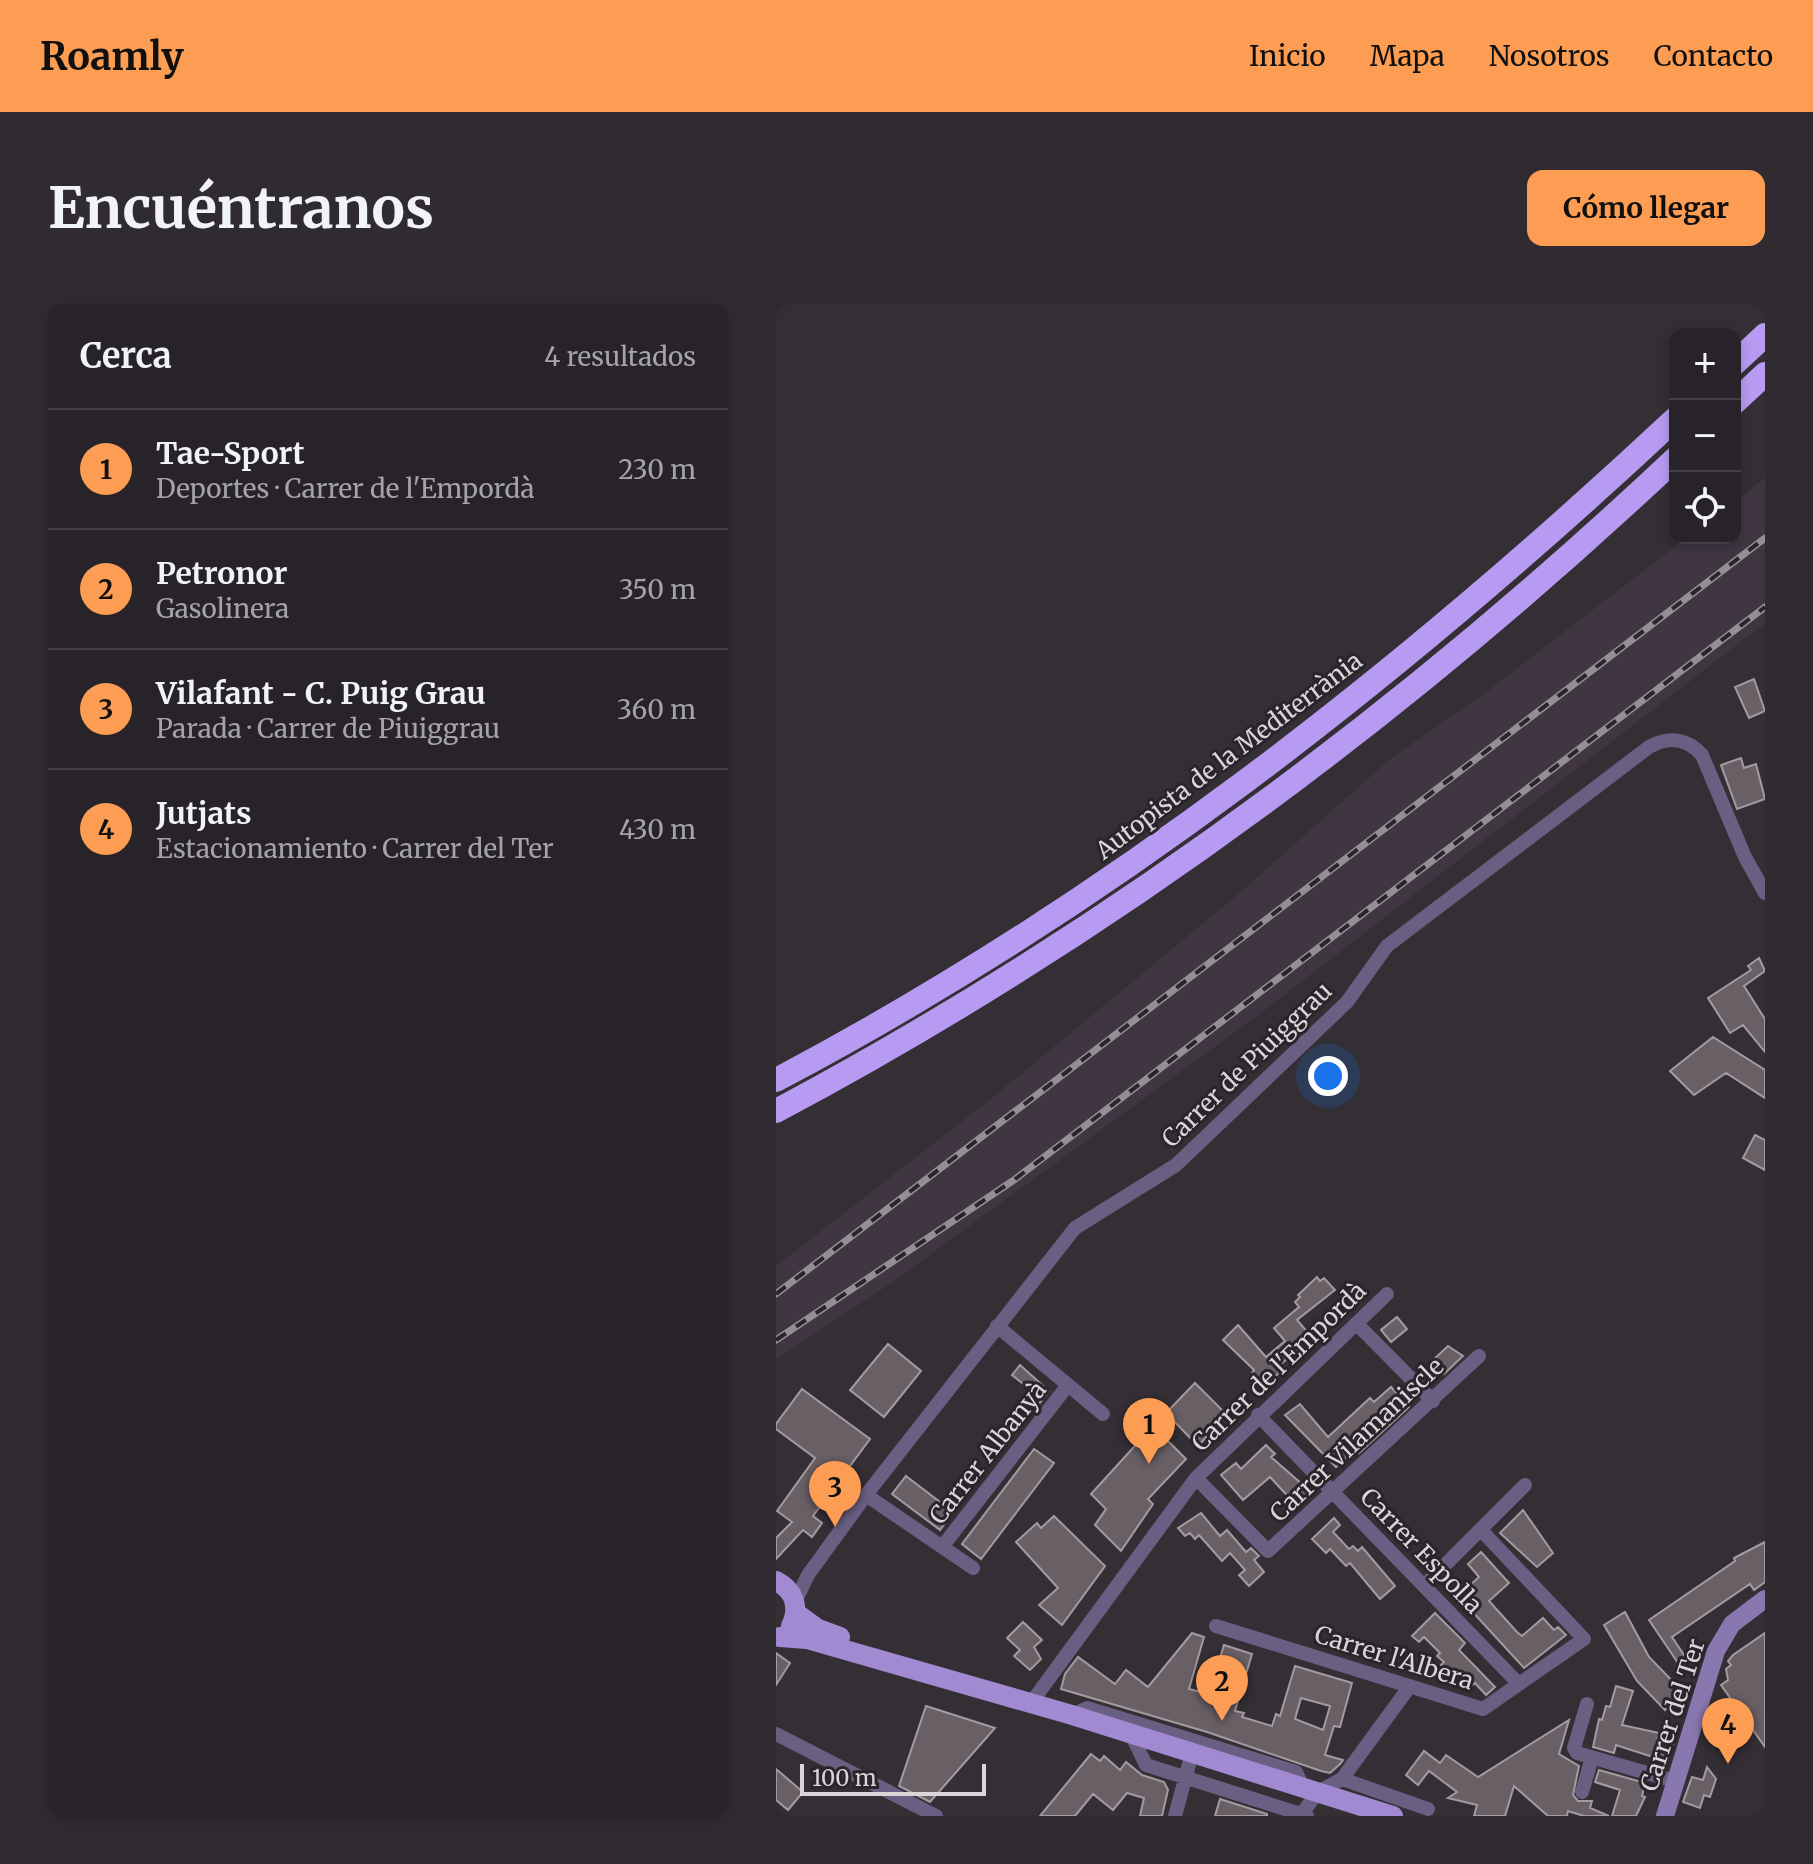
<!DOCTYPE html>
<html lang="es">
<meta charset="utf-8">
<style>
:root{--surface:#272328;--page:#2f2b30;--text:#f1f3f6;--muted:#a4a4a8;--line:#434045;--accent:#fc9d53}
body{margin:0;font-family:Merriweather,serif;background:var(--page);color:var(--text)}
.controls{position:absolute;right:24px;top:24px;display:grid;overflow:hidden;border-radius:16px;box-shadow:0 4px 12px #0003}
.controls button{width:72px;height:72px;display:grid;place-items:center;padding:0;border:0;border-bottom:2px solid var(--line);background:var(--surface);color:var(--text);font:40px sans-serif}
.scale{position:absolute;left:24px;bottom:20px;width:186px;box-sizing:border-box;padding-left:8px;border:4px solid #d9d6da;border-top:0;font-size:22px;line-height:28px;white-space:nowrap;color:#d9d6da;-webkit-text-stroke:6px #2a252b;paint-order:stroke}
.you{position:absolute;left:552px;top:772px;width:28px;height:28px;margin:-20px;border:6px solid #fff;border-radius:50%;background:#1a73e8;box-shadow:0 0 0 12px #1a73e833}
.badge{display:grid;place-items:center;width:52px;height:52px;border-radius:50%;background:var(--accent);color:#111;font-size:26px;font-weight:700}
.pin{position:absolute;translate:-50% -66px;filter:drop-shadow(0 2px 4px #0008)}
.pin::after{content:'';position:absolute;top:42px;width:28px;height:24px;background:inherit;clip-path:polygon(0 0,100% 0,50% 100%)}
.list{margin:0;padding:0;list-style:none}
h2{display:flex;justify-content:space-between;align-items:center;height:104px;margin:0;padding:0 32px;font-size:34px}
h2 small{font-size:26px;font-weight:400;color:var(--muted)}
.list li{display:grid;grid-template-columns:52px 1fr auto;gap:24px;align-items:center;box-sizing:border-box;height:120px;padding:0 32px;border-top:2px solid var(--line)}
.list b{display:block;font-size:30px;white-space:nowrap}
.list p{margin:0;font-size:26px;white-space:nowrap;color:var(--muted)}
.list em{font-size:26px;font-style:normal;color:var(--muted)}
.icon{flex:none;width:44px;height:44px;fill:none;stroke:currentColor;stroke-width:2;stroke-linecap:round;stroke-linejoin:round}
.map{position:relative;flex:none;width:989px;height:1512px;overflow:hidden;border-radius:16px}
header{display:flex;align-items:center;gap:48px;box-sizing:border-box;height:112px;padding:0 40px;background:var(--accent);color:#111}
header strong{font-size:38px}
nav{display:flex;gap:44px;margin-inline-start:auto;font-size:28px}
.intro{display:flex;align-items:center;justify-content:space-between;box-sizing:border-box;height:192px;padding:0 48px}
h1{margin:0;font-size:56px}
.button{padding:20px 36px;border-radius:16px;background:var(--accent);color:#111;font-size:28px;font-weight:700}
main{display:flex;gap:48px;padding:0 48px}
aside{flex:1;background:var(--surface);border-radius:16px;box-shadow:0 4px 12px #0003}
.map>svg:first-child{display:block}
.built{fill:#3f3642}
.building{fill:#696066;stroke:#a49aa1;stroke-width:2;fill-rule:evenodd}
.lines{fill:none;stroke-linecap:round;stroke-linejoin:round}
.street{stroke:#695f82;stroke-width:14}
.secondary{stroke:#8978af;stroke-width:18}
.primary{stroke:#a18ad2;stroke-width:20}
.highway{stroke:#b79bf2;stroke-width:24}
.rail-casing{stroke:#938f94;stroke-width:7}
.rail{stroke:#2a252b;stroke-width:4;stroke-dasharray:12;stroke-linecap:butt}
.labels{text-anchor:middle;stroke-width:6;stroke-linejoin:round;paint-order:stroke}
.street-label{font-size:24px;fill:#d9d6da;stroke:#2a252b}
</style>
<header>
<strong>Roamly</strong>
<nav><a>Inicio</a><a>Mapa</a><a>Nosotros</a><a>Contacto</a></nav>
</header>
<div class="intro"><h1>Encuéntranos</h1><a class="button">Cómo llegar</a></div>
<main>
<aside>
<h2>Cerca<small>4 resultados</small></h2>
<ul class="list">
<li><span class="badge">1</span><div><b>Tae-Sport</b><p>Deportes · Carrer de l'Empordà</p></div><em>230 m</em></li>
<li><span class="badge">2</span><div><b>Petronor</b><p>Gasolinera</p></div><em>350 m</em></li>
<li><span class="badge">3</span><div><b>Vilafant - C. Puig Grau</b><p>Parada · Carrer de Piuiggrau</p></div><em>360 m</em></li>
<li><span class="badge">4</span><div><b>Jutjats</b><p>Estacionamiento · Carrer del Ter</p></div><em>430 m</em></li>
</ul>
</aside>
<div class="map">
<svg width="989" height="1512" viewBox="0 0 989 1512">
<rect width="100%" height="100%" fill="#342f35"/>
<path class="built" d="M989,174v145l-508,393 -367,268 -114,75v-93l215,-167 251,-208 148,-132 95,-66 201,-155h49v-37z"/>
<path class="building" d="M978,375l11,32 -16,7 -14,-31z
M965,454l3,10 12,-4 9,35 -28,10 -16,-44z
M983,654l6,13 -21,15 21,33v33l-22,-27 -13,8 -22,-35 43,-28 -3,-4z
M937,733l52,33v28l-39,-25 -32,22 -24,-24z
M979,831l10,5v30l-22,-12z
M541,973l3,4 4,-3 11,12 -38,30 18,21 -8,7 -3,-4 -24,21 5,4 -22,16 -11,-12 2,-3 -31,-30 15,-15 28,32 19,-16 -11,-13 25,-21 -4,-5 5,-5 -2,-2z
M621,1013l10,12 -16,13 -10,-12z
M112,1040l33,27 -37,46 -34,-27z
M672,1042l15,10 -19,18 -12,-13z
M244,1061l29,26 -14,18 -10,-8 7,-10 -20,-16z
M419,1079l32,32 -29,31 -32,-33z
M615,1083l18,20 -50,46 -4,-4 -19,18 -51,-52 15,-11 28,33 42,-39 4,4z
M26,1085l68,50 -57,77 9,7 -10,14 -9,-7 -27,29v-21l16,-16 -15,-11 38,-53 -39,-29v-5z
M377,1122l33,33 -38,40 5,5 -32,47 -26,-26 11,-16 -15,-15z
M490,1141l9,9 -4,3 39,34 -14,14 -26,-28 -27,23 -22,-25 15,-12 5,6z
M258,1145l20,14 -73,96 -19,-15z
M130,1172l47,36 -13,18 -48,-36z
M747,1206l30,43 -16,14 -37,-34z
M425,1209l19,23 7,-6 19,22 5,-4 8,8 -5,4 10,12 -15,14 -10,-11 6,-5 -15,-17 -8,8 -23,-26 -4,4 -5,-6 -5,3 -7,-8z
M278,1212l51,50 -43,59 -23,-20 19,-17 -42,-46 21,-19 4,5z
M558,1214l6,7 -7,7 16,17 4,-3 5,5 4,-4 33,39 -15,13 -30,-36 -4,3 -16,-17 -4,4 -14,-14z
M989,1238v40l-11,8 -4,-6 -78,53 16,24 -8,5 -31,-46 86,-59 -1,-3z
M705,1248l28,31 -20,18 28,31 5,4 21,-18 11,12 4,-3 8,8 -42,33 -66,-72 21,-19 -11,-13z
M849,1308l24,45 35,36 -19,17 -28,-29 -33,-56z
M659,1309l30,30 -6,7 36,37 -9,8 -11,-12 -5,4 -15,-17 -4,4 -10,-9 3,-3 -7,-6 3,-3 -16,-16 -5,5 -7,-6z
M247,1318l19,18 -8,7 7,12 -11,11 -16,-14 6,-6 -13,-12z
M416,1329l12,4 -15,52 20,5 15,-49 28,9 -17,57 9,2 -2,4 30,9 4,-12 4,2 15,-50 57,17 -12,44 -6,-1 -9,29 18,5 -3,4 -10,9 -9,-2 -114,-39 -146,-43 4,-15 13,-17 37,27 11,-14 22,17zM525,1394l29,8 -7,24 -28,-11z
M989,1329v114l-44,-62 7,-5 -2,-11 5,-4 -3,-4 5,-6z
M0,1349l14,10 -14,22z
M840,1382l17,5 -11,34 37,8 -2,7 16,4 -5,18 -52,-17 -2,8 -21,-6 6,-28 3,1 4,-14 4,1z
M150,1402l69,22 -65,74 -31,-16z
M793,1416l-10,34 20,12 -6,29 5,6h14l-2,7 19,8h-25l-16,-5 -1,5h-19l-34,-30 -9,30h-31l3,-11 -29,-7 9,-6 -28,-21 -11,14 -12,-10 18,-24 16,12 6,-8 32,22z
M315,1450l9,7 4,-5 16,14 6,-8 16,13 22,7 4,8 -6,26h-22l4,-18 -17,-5 -14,17 -20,-16 -18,22h-35z
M931,1463l9,12 -6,18 -6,-2 -4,13 -17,-6 9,-25 11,3z
M0,1465l27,23 -15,18 -12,-10z
M823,1466l46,13 -3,13 3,1 -9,19h-24l8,-26 -25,-8z
M444,1495l47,15v2h-52z"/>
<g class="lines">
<path class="street" d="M581,1020l76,77
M221,1022l106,88
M482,1111l261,269
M420,1174l72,73 211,-195
M90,1191l107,73
M166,1243l126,-162
M648,1282l101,-101
M19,1298l13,-27 58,-80 209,-267 101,-63 171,-163 40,-56 262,-199c19,-11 38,-9 53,8l43,102 20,36
M440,1322l267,83 101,-70 -103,-109
M255,1399l165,-225 191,-184
M811,1400l-13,44 3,5 98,28
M296,1411l15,-7 209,64 7,15
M0,1430l160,82
M355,1430l15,31 161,51
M566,1475l86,30
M806,1488l10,-34
M399,1512l17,-63
M524,1512l18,-24 24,-13 68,-93"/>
<path class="secondary" d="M889,1512l51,-165 16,-27 33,-25"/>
<path class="primary" d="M0,1277c18,9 24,26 15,45
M20,1309l22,16 22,8
M4,1333l27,2 265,76 321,101"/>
<path class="highway" d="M959,59l30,-28
M959,98l30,-28
M0,776c332,-175 625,-405 899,-661
M0,807c329,-175 628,-397 899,-652"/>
<defs>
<path id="rail" d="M0,990l989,-756
M0,1036l238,-160 751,-573"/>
</defs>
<use href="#rail" class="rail-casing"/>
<use href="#rail" class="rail"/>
</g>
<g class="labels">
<g class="street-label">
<text transform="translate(453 452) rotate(-37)" y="8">Autopista de la Mediterrània</text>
<text transform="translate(471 761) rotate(-44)" y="8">Carrer de Piuiggrau</text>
<text transform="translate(503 1063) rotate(-44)" y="8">Carrer de l'Empordà</text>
<text transform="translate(581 1136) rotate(-43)" y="8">Carrer Vilamaniscle</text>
<text transform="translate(212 1149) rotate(-52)" y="8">Carrer Albanyà</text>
<text transform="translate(645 1247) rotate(46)" y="8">Carrer Espolla</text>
<text transform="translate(618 1354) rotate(17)" y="8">Carrer l'Albera</text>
<text transform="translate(897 1411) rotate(-72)" y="8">Carrer del Ter</text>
</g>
</g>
</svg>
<div class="controls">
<button>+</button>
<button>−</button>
<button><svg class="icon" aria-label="locate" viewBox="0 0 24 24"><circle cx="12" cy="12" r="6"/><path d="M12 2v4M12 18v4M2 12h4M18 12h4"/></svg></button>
</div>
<div class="scale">100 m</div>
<div class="you"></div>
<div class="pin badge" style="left:373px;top:1160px">1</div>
<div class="pin badge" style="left:446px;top:1417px">2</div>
<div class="pin badge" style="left:59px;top:1223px">3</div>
<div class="pin badge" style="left:952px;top:1460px">4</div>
</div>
</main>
